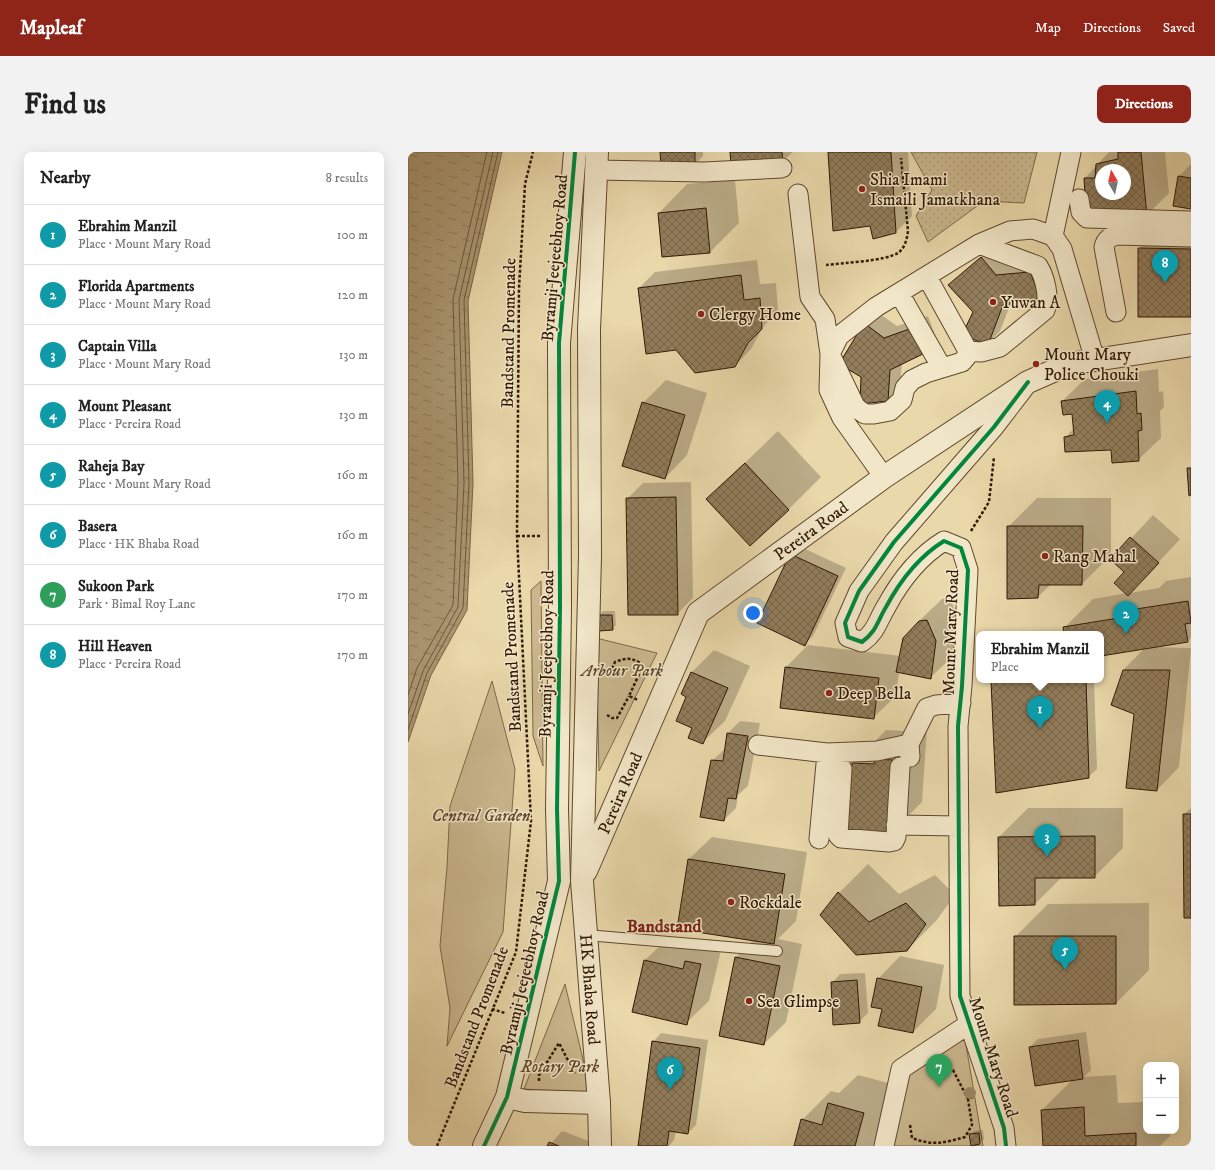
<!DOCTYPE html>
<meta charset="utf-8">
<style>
:root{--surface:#fff;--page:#f2f2f2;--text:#222;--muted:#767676;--line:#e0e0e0;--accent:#8f2418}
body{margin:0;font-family:"IM FELL DW Pica",serif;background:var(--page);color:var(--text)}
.controls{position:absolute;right:12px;bottom:12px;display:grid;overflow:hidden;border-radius:8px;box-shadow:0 4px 16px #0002}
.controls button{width:36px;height:36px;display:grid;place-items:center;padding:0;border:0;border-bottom:1px solid var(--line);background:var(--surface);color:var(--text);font:20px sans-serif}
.compass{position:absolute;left:687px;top:12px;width:36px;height:36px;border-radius:50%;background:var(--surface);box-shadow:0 4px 16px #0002;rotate:351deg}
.you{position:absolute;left:345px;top:461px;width:14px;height:14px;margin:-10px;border:3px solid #fff;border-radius:50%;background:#1a73e8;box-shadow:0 0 0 6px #1a73e833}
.badge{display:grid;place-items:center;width:26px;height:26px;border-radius:50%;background:var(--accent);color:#fff;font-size:13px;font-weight:700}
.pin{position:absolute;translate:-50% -33px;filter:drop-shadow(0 1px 2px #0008)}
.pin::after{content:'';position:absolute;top:21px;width:14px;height:12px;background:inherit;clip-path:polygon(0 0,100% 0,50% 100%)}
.popup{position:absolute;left:568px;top:479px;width:128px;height:52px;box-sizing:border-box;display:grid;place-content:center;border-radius:8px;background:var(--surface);filter:drop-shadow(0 1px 3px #0005);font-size:13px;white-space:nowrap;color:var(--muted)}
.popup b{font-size:15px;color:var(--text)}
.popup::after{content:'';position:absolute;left:50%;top:100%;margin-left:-8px;border:8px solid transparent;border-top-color:var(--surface)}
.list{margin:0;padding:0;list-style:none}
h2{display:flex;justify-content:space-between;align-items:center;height:52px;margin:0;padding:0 16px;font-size:17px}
h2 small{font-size:13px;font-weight:400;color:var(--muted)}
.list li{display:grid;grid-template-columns:26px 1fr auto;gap:12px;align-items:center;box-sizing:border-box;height:60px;padding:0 16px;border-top:1px solid var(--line)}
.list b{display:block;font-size:15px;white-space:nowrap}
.list p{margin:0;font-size:13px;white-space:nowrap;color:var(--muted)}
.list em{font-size:13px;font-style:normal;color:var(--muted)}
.map{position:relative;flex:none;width:783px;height:994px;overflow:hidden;border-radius:8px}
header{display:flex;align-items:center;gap:24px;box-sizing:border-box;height:56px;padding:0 20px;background:var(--accent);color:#fff}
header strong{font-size:19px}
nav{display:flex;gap:22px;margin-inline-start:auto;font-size:14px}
.intro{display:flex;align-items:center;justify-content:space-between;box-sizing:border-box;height:96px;padding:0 24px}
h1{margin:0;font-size:28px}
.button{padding:10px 18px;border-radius:8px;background:var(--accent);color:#fff;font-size:14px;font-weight:700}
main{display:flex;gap:24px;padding:0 24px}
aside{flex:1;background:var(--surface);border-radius:8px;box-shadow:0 4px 16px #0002}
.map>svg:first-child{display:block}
.grass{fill:url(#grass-dots);stroke:#7e684a}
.green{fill:#cab78e;stroke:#7e684a}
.water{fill:url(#water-ripples);stroke:#7a6446}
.shadow{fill:#0003;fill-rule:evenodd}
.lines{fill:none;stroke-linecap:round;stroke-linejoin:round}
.shore{stroke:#6e583c;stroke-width:1}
.building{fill:url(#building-cross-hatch);stroke:#311805;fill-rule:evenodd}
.service-casing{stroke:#5f482e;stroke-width:12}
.minor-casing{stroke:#5f482e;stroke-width:21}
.tertiary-casing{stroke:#5f482e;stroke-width:24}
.path{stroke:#311805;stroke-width:2.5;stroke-dasharray:3 2;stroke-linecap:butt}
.service{stroke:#f1e6c8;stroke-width:10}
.minor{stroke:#f1e6c8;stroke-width:19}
.tertiary{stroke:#f1e6c8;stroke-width:22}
.cycleway-casing{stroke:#f1e6c8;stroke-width:6}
.cycleway{stroke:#00873e;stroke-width:4}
.tree{fill:#9d8966}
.poi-dot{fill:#8f2418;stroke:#f1e6c8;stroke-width:1.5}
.labels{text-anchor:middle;stroke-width:3;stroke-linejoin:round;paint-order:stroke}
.poi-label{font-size:17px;fill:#311805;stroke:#f1e6c8;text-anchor:start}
.street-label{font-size:17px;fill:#311805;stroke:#f1e6c8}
.park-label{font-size:17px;font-style:italic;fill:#5f482e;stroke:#f1e6c8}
.neighbourhood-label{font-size:18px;font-weight:bold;fill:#7a1f14;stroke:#f1e6c8}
</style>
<header>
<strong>Mapleaf</strong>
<nav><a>Map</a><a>Directions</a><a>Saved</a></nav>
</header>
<div class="intro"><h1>Find us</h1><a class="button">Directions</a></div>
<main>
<aside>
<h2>Nearby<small>8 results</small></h2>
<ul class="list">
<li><span class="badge" style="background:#0f9aa8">1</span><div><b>Ebrahim Manzil</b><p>Place · Mount Mary Road</p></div><em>100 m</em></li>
<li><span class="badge" style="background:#0f9aa8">2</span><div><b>Florida Apartments</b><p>Place · Mount Mary Road</p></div><em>120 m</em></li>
<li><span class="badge" style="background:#0f9aa8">3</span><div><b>Captain Villa</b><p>Place · Mount Mary Road</p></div><em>130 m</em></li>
<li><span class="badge" style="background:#0f9aa8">4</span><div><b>Mount Pleasant</b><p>Place · Pereira Road</p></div><em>130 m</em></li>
<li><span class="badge" style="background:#0f9aa8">5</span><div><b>Raheja Bay</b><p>Place · Mount Mary Road</p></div><em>160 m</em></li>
<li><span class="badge" style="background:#0f9aa8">6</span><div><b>Basera</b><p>Place · HK Bhaba Road</p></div><em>160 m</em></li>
<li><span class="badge" style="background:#2e9e5b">7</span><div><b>Sukoon Park</b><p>Park · Bimal Roy Lane</p></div><em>170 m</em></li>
<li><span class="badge" style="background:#0f9aa8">8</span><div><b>Hill Heaven</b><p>Place · Pereira Road</p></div><em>170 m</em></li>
</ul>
</aside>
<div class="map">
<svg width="783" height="994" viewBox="0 0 783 994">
<defs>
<pattern id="grass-dots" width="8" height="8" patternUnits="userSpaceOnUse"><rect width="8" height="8" fill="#cab78e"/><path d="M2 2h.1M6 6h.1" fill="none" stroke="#ae9d79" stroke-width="1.8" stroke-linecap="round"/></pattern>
<pattern id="water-ripples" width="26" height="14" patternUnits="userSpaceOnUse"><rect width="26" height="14" fill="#aa9772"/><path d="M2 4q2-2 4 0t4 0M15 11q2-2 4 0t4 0" fill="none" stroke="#8b7a5c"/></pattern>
<pattern id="building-cross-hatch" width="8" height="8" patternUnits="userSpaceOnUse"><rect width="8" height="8" fill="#917c5b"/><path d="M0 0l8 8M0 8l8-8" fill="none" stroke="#776549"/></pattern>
</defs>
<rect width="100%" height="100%" fill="#e9d8aa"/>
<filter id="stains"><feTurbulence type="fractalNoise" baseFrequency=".005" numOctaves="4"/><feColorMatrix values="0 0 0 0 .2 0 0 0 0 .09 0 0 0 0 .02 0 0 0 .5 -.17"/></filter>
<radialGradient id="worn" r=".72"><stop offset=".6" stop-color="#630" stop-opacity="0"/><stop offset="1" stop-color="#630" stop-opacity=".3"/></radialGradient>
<path class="grass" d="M503,0h126l-13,51 -40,-2 -56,41 -12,-26 16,-26z"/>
<path class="green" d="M133,429l2,185 -10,-30 -2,-146z
M188,486l61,15 -58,118z
M84,529l23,88 -12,163 -56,114 3,-38 -10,-62 7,-79 3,-61z
M157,832l26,109 -67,-4z
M557,887l18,107h-89l12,-75z"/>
<path class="water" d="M0,0h94l-34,149 5,182 -6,127 -36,65 -23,67z"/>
<path class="shadow" d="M253,0h42v4l-8,8z
M323,0h62l-11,10z
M421,0h79l4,64 -16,16 -25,-7z
M701,0h56l4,41 -22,22 -60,-4 -2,-33zM693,18h24v24h-24z
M783,12v44l-12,-32z
M327,28l4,43 -29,29 -47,4 -4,-43 28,-29z
M754,74h29v90l-52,-67z
M586,93l48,15 11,26 -42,17 -11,28 -12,13 -14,-32 -24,-27z
M349,108l3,24 16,-1 2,28 -15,16 -12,22 -16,17 -96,-78 16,-16z
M469,160l20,14 31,-10 9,24 -35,23 -2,24 -12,13 -26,-23 -21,-13z
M750,217l1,23 4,-1 1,16 -4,4 1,27 -23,22 -26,-11 -47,-11 9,-10 -1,-15 -11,-12 23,-22z
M258,228l41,13 -20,62 -22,23 -22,-75z
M370,279l43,46 -33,33 -81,-11z
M283,330l2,116 -16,16 -50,-115 16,-16z
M629,346h74v57l-29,29h-31l-13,13 -30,-70z
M745,363l27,24 -50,54 29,-5 7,-7 25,-4v61l-3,3 -37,6 40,1 -12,119 -22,23 -34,-120 23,-23 -45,8v-21h-36l-1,-6 29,-29 34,-6 -1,-21 -14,-13z
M391,394l47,22 -33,68 -8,8 -46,-21z
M542,446l8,20 -5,38 -23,22 -31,-6 -3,24 -23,22 -88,-50 23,-23 93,11 18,-35 23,-22z
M195,459h12l1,14 -4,4 -13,-14z
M306,498l36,16 -25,55 -23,22 -8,-15 -6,-32 4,-24z
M585,528h101l3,89 -9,8 -96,-96z
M332,569l20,2 -12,63 -10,9 -2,13 -12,12 -12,-59 14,-13 2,-15z
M501,575l18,1 -5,74 -33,33 -36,-72 33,-33 18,1z
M620,656h95v40l-29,29h-32l-27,27 -36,-67z
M783,656v109l-7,-103z
M304,685l95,15 -11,69 -18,18 24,5 -16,78 -22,22 -29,-86 18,-18 -75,-12 11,-69z
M460,712l31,30 36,-19 20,20 -19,26 -29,29 -85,-35 17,-22z
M741,751v67l-33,33 -101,-66 33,-33z
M260,786l33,8 7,-7 15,3 -14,59 -23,22 -53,-12 12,-51z
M492,804l44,9 -8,44 -23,23 -30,-24 -5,-29z
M457,821l3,40 -9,9 -27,-39 8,-9z
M678,880l5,38 -7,7 32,-2 2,28 28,-1v29h24v5l-10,10h-116l-2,-36 30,-30 -42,-33 8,-8z
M253,881l47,7 -12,85 -8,8 -12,-2 -2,9 -5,6h-25l9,-104z
M450,923l34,9 -17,62h-80l7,-26 29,-29 8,2z
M575,978l1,9 -4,4 -8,2 -2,-10 4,-4z
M154,979l30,11v4h-43z"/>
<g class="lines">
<path class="shore" d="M0,543l9,-27 36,-63 5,-122 -5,-184 34,-147
M0,562l15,-43 35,-64 6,-124 -5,-183 34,-148
M0,578l19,-57 36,-65 6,-125 -5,-183 34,-148"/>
</g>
<path class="building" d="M252,0h35v13l-34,1z
M322,0h52l1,11 -52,2z
M420,0h63l5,81 -23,6 -3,-13 -37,5z
M710,0h23l6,64 -61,-4 -2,-34h11l1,-14 22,-5zM693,18h24v24h-24z
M770,24l13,2v31l-18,-3z
M298,56l4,45 -48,4 -4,-44z
M730,96l53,1v68h-53z
M573,105l15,18 34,-3 11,27 -38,6 -15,40 -26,-10 11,-23 -25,-27z
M333,123l3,25 16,-2 2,31 -14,14 -13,24 -40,6 -19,-23 -30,4 -8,-66z
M456,171l20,15 31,-11 10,26 -35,17 -2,31 -28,3 1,-27 -22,-13z
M728,239l1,23 4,-1 1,17 -4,1 1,30 -27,2 -1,-13 -46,2 -1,-15 10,-2 -2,-21 -9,1 -2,-14z
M234,250l43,13 -20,64 -43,-13z
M337,311l44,47 -39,36 -44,-47z
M779,316h4v27l-2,1z
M268,345l2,118h-50l-2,-117z
M599,374h76l-1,59h-43l-1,13 -31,1z
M722,385l29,26 -31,33 -14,-13 10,-11 -14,-13z
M382,402l48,22 -33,70 -48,-23z
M780,449l3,22 -6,1 3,18 -87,14v-22h-37l-1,-7 74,-12 -1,-6z
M190,463h14l1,15 -14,1z
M519,468l9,21 -5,38 -35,-7 7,-34 16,-17z
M377,515l94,11 -5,41 -94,-11z
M715,518h47l-13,121 -31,-3 8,-74 -23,-9z
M283,520l37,16 -25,56 -15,-6 4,-10 -16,-7 10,-24 -5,-3z
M678,528l3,98 -93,15 -5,-112z
M319,581l21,3 -12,63 -8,-1 -4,23 -24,-4 11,-57 12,1z
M467,607l19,1 -5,76 -44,-5 7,-68 22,1z
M775,662h8v104h-7z
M687,684v42h-60v27l-36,1 -1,-69z
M280,707l97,15 -11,70 -97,-15z
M430,740l31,30 37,-19 20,21 -19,27 -51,4 -36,-40z
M606,784h102v68l-102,1z
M327,805l45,9 -16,79 -45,-9z
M236,808l39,9 2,-8 16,3 -14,61 -55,-13z
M469,826l45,9 -9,46 -35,-7 4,-17 -11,-2z
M449,828l3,43 -27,2 -2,-43z
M670,888l5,39 -48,7 -6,-39z
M244,889l48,7 -12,86 -19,-3 -2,15h-29z
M420,951l36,10 -9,33h-61l7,-27 21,6z
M676,955l1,29 51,-3v13h-93l-2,-36z
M571,981l1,11 -9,2 -2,-12z
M141,990l10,4h-12z"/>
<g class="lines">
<defs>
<path id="service" d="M178,783l191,16"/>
<path id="minor" d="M188,18l108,2 78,-4
M390,42l12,103 15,22 5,35 25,52 4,4 6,4h9l16,-3 12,-11 3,-12 7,-8 14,-7 36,-11 5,-6 1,-5 -41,-74
M671,47l2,13 6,6 104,3
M645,84l18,-84
M491,141l43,75
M708,160l-12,-65c2,-8 6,-10 13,-12l74,2
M560,199l13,1 19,-5 45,-37c5,-12 0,-33 -7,-44l-59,-22
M476,325l-42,-59 -13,-28 1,-36 9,-18 37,-29 103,-63 31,-13 23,-2 20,7 9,13 33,111
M350,593l69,8 50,-2 32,-7
M502,605l-1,-13 18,-36 9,-3 25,-2
M434,617l-4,66 3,3 48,4 5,-1 2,-4 4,-70
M488,673l63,1
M411,687l8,-86
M476,994l17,-77 68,-45
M598,994l-2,-18 -44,-132 -2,-270 4,-40 6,-116 -7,-22 -17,-7c-26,16 -44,40 -58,66 -9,15 -10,25 -24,35l-14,-5 -3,-14 14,-32 35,-49 100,-115 30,-39"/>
<g id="tertiary">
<path id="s1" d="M189,0l-8,177 1,226 -8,326 17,222 1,43"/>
<path id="s2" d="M178,719l112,-258 186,-136 144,-95 41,-18 122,-19"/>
<path d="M99,945l18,4 74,2"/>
<path d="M76,994l23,-49 52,-216 -2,-72 3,-202 -1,-264 16,-191"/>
</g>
</defs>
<use href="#service" class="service-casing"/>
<use href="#minor" class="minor-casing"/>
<use href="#tertiary" class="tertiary-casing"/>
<path class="path" d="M418,113c16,-2 59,-4 72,-12 7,-5 9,-14 10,-22l-7,-73
M563,379l18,-29 5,-45
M109,384h23
M202,521l5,-11c10,-4 16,-5 25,1l1,7 -12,26 9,4
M199,563l5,3h5l12,-22
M84,857l13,4
M530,917l15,1 15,29 5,-2
M131,929v-6l20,-32 16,31
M502,973l2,13c21,8 32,5 53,-1l7,-12 -4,-26
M29,994l79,-194 15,-131 -14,-285 2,-248 6,-104 8,-32"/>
<use href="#service" class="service"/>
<use href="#minor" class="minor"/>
<use href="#tertiary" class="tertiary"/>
<defs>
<path id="cycleway" d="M76,994l23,-49 52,-216 -2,-72 3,-202 -1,-264 16,-191
M598,994l-2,-18 -44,-132 -2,-270 4,-40 6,-116 -7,-22 -17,-7c-26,16 -44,40 -58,66 -9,15 -10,25 -24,35l-14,-5 -3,-14 14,-32 35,-49 100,-115 34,-45"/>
</defs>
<use href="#cycleway" class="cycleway-casing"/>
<use href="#cycleway" class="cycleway"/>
</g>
<circle class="tree" cx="562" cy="941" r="6"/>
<g class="poi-dot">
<circle cx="454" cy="37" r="4"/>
<circle cx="585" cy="150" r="4"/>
<circle cx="293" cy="162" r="4"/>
<circle cx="628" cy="212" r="4"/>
<circle cx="637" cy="404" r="4"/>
<circle cx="421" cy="541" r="4"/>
<circle cx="323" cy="750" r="4"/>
<circle cx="341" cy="849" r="4"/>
</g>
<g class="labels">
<g class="poi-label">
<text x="462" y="33">Shia Imami<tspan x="462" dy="20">Ismaili Jamatkhana</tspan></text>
<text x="593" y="156">Yuwan A</text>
<text x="301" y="168">Clergy Home</text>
<text x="636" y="208">Mount Mary<tspan x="636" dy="20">Police Chouki</tspan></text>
<text x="645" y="410">Rang Mahal</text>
<text x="429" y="547">Deep Bella</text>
<text x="331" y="756">Rockdale</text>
<text x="349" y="855">Sea Glimpse</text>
</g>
<g class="street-label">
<text transform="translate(146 106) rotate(-85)" y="6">Byramji Jeejeebhoy Road</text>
<text transform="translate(100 181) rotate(-89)" y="6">Bandstand Promenade</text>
<text dy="6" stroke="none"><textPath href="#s2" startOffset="421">Pereira Road</textPath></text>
<text transform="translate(542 480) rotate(-88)" y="6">Mount Mary Road</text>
<text transform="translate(138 502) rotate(-89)" y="6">Byramji Jeejeebhoy Road</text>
<text transform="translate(103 505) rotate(-93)" y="6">Bandstand Promenade</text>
<text dy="6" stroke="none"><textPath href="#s2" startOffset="85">Pereira Road</textPath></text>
<text transform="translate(116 821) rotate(-77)" y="6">Byramji Jeejeebhoy Road</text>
<text dy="6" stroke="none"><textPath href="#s1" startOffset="838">HK Bhaba Road</textPath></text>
<text transform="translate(68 865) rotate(-69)" y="6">Bandstand Promenade</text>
<text transform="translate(586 905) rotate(72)" y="6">Mount Mary Road</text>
</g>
<g class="park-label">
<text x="214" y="524">Arbour Park</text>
<text x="73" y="669">Central Garden</text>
<text x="152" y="920">Rotary Park</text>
</g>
<g class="neighbourhood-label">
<text x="256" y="780">Bandstand</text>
</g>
</g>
<rect width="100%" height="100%" filter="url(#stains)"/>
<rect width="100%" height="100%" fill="url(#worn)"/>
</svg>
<div class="controls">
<button>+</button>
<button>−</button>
</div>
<svg class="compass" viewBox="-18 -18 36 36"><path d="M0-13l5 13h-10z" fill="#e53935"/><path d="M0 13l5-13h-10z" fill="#767676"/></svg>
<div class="you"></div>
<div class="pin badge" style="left:632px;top:577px;background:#0f9aa8">1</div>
<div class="popup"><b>Ebrahim Manzil</b>Place</div>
<div class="pin badge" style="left:718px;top:482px;background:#0f9aa8">2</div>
<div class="pin badge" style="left:639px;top:705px;background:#0f9aa8">3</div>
<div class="pin badge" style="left:699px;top:271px;background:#0f9aa8">4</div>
<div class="pin badge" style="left:657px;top:818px;background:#0f9aa8">5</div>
<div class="pin badge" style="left:262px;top:938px;background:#0f9aa8">6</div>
<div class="pin badge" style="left:531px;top:935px;background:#2e9e5b">7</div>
<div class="pin badge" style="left:757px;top:131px;background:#0f9aa8">8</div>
</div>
</main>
